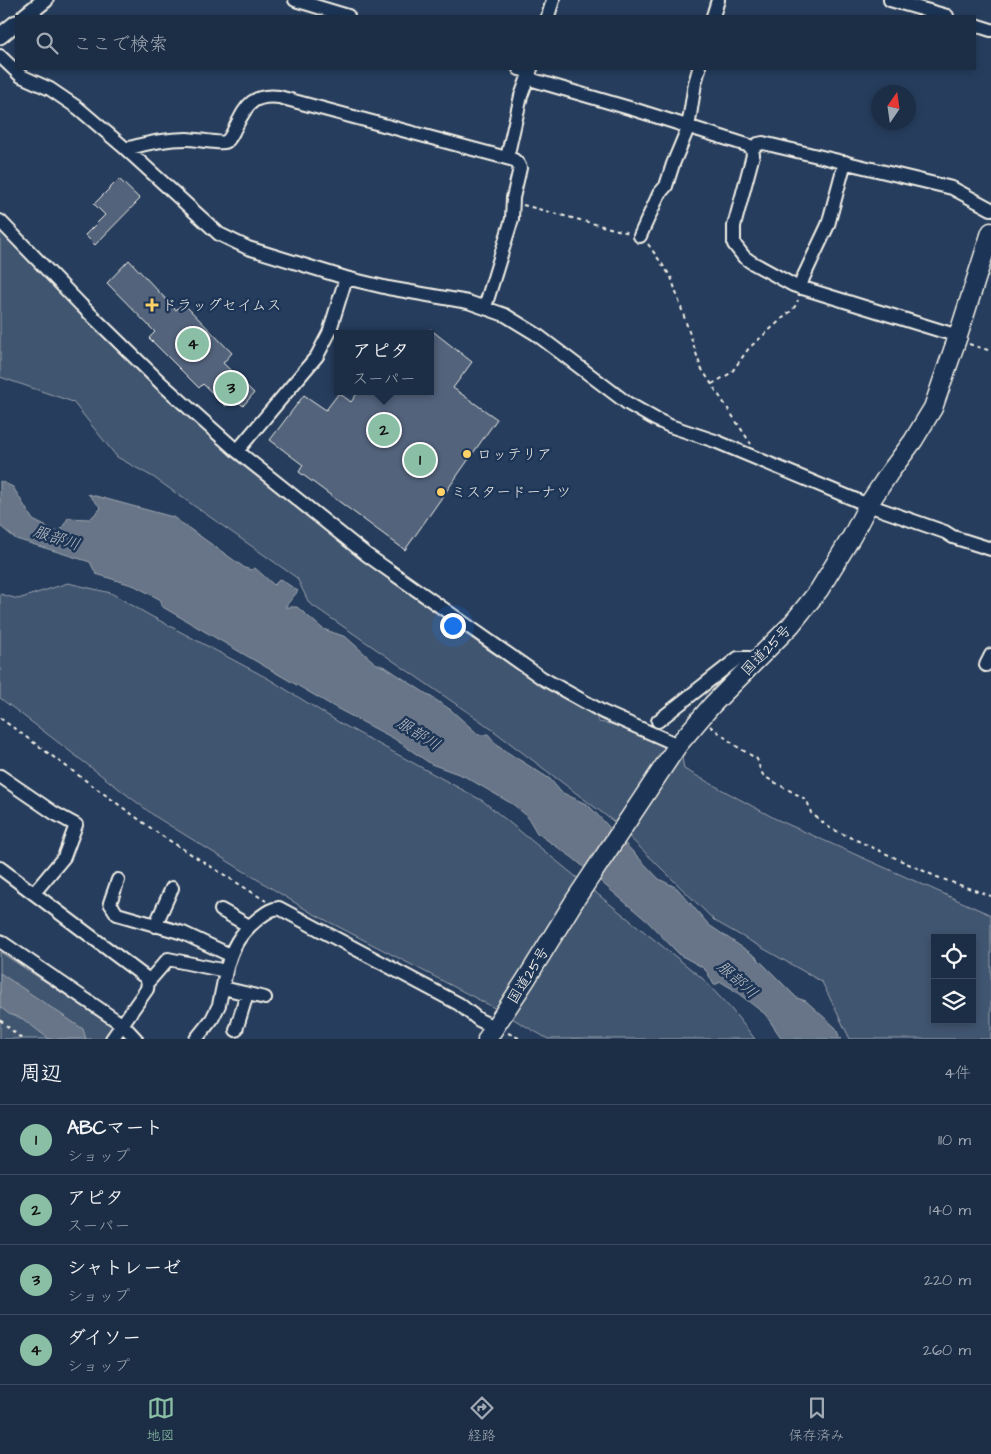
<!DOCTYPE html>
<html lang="ja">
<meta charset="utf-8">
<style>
:root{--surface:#1c2e46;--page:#293a51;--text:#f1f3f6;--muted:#a0a8b3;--line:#3a4a5f;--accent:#8abfa5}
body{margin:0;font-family:"Architects Daughter","Klee One",sans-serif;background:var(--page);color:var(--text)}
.controls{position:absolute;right:15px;bottom:15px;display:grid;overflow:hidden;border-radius:0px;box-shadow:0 2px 8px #0003}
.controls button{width:45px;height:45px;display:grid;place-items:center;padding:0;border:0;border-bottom:1px solid var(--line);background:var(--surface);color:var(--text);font:25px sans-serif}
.compass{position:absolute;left:871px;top:85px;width:45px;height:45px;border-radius:50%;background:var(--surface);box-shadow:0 2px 8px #0003;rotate:13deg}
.you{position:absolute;left:452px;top:625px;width:18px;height:18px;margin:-12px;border:4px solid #fff;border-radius:50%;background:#1a73e8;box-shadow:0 0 0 8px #1a73e833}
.badge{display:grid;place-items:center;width:32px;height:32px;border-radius:50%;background:var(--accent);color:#111;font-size:16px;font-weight:700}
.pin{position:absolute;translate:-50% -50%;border:2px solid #fff;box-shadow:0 1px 5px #0006}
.popup{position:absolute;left:334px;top:330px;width:100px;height:65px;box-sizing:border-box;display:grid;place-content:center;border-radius:0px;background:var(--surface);filter:drop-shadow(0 1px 4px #0005);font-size:16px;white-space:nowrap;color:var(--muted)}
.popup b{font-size:19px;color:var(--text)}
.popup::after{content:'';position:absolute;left:50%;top:100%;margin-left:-10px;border:10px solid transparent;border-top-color:var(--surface)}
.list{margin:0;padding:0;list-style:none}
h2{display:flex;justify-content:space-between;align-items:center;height:65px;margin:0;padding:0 20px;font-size:21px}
h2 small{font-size:16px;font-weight:400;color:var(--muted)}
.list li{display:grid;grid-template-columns:32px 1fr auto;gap:15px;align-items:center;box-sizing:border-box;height:70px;padding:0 20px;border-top:1px solid var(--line)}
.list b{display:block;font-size:19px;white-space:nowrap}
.list p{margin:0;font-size:16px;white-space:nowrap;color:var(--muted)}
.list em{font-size:16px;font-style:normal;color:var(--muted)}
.icon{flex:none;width:28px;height:28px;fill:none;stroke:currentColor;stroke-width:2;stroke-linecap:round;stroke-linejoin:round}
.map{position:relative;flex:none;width:991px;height:1039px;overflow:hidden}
.search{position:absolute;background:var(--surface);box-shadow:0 2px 8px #0003;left:15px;right:15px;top:15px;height:55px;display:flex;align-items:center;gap:12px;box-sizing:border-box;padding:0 18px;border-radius:0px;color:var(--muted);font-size:19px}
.sheet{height:345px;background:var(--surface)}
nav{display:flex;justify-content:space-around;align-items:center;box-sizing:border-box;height:70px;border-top:1px solid var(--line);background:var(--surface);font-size:14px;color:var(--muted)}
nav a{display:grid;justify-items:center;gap:2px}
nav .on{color:var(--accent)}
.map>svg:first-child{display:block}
.green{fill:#40546f;stroke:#9aa2ac;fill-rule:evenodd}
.water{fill:#677588;stroke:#9fa7ae}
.building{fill:#52647b;stroke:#f4f1e8}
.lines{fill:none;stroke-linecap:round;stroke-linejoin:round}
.minor-casing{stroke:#f4f1e8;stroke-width:16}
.major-casing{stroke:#f4f1e8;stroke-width:19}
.highway-casing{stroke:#f4f1e8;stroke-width:21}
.path{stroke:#f4f1e8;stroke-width:2;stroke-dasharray:4 4;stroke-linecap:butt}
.minor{stroke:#1d3557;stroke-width:12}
.major{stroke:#1d3557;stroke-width:15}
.highway{stroke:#1d3557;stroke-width:18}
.poi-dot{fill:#ffd166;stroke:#1d3557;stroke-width:2}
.labels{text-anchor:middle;stroke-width:5;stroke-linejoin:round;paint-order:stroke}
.poi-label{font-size:15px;fill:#f4f1e8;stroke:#1d3557;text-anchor:start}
.street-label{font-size:15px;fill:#f4f1e8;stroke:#1d3557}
.water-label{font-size:16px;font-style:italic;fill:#bcbfc2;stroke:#1d3557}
</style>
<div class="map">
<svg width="991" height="1039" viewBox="0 0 991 1039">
<rect width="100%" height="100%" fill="#263d5d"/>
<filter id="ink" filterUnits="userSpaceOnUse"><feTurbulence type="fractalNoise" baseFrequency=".02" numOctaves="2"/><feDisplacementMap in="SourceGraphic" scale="10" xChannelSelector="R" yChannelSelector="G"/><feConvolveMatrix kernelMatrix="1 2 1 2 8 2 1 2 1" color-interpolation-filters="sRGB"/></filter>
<g filter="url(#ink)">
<path class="green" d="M0,230l161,161 72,67 159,124 99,70 76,47 27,14 5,9c29,4 58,19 83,35l2,12 92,50 215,96v124h-141l-28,-57 -107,-61 -102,-100 -131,-99 -173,-119 -12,-25 -144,-101 -36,-20 -44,-55 -73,-25zM935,938h37v82h-37z
M68,583l43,10 38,22 120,64 71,44 143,78 92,75 127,102 30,32 23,29h-207l-59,-34 -179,-93 -154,-95 -156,-119v-104l18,5z
M0,952l111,73 19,14h-130z"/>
<path class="water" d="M0,481l13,6 20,33 26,13 9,-15 22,1 11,-11 -13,-14 85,23 72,51 6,2 4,-2 19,17 6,-6 18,12 -13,16h12l26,22 23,8 29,26 12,5 64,42 28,25 9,-1 11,13 51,32 11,13 27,13 71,74 18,9 32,37 46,31 42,42 9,3 30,27 3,8 3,3h-60l-17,-25 -34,-26 -10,-6 -7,3 -7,-13 -5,-5 -22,-12 -33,-34 -74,-63 -36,-25 -10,-17 -13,-11 -50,-29 -33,-12 -38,-26 -55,-29 -177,-103v-6l-26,-14 -39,-12 -6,-12 -74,-23 -16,-13z
M0,973l83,56 3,10h-37l-26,-20 -14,-5 -9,-7z"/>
<path class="building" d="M119,179l21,20 -45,46 -10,-10 20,-20 -11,-11z
M129,260l47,50 7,-7 49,50 -9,10 31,30 -11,13 -9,-9 -8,9 -23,-22 -4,4 -50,-50 6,-6 -48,-49z
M430,329l42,33 -19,26 44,31 -92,131 -106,-78 4,-7 -33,-25 34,-45 22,15 13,-17 12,9 8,-11h71z"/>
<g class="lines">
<defs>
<path id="minor" d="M295,0l53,16
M890,0l57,16
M548,16l5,-16
M713,16l5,-16
M975,25l16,5
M0,56l21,20 29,13 28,19 48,41 93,85 29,14 98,30 42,10 80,14 37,13 31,19 91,69 28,16 15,7 45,15 153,64 77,27 8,5 38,12
M519,69l8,2 6,9 103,30 114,36 2,3 1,6 -19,71v18l10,13 7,5 42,23 165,51
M126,149c20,-6 40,-10 61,-10 8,0 33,5 38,3 5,-2 7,-8 9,-12 12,-23 16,-36 45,-33l235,63 4,4 2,4 -7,30 -1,21 -27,88
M752,149l6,-5 5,-1 189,45 39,21
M507,158l14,-62 10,-27
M0,221l81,84 81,79 75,67 130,104 175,123 61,34 75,33
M640,236l19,-42 7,-8 7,-22 15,-36 7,-45 4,-14
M800,288l3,-10 25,-53 17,-63
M237,451l80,-95 12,-23 17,-55
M986,665l5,-10
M658,721l80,-63h11l6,5
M0,776l54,37 22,12 -12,32 -30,36
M0,868l145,109 3,5
M118,880l-8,23 7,11 66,19 47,22
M221,910l28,16
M155,926l17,-38
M0,941l123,84 13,14
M223,988l42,10
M236,1030l11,-36
M112,1039l35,-50 1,-7 20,-23 58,12c6,-24 13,-37 33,-53 7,-5 11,-9 20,-10l180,96 20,16 15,7
M196,1039l16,-20 7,-14 7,-34"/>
<path id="major" d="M25,16l20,-16
M0,36l16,-13"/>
<path id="highway" d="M487,1039l38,-58 50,-81 103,-155 34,-40 79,-80 28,-35 33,-54 16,-31 22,-33 23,-31 20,-33 25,-72 33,-104"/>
</defs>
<use href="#minor" class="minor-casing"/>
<use href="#major" class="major-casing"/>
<use href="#highway" class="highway-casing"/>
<path class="path" d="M523,205l106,28
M648,244l23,33 30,91 50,76
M969,344l22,7
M712,384l19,-11 18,-25 43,-38 4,-5 2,-5
M0,718l159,116 107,67
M710,726l26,20 21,13 4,13 4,5 42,23 4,13 19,15 107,49 54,19
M0,1020l22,19
M508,1033l13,6"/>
<use href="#minor" class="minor"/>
<use href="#major" class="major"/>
<use href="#highway" class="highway"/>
</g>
</g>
<g class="poi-dot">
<path d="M149.5 297.5h5v5h5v5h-5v5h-5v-5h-5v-5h5z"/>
<circle cx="467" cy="454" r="5"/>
<circle cx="441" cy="492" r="5"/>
</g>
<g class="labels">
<g class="poi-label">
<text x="162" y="310">ドラッグセイムス</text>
<text x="477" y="459">ロッテリア</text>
<text x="451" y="497">ミスタードーナツ</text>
</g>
<g class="street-label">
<text transform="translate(766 650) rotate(-46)" y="5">国道25号</text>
<text transform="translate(528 975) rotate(-58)" y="5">国道25号</text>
</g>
<g class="water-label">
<text transform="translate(57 537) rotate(18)" y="6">服部川</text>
<text transform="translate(419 733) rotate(32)" y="6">服部川</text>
<text transform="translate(738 979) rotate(42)" y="6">服部川</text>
</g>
</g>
</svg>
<div class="controls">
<button><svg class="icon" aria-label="locate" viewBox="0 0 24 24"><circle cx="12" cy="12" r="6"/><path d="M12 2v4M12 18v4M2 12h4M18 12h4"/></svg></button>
<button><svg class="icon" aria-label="layers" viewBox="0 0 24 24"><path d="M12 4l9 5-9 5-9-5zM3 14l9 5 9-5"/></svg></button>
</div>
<svg class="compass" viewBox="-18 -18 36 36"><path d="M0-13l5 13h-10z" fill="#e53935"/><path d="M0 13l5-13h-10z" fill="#a0a8b3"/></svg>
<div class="you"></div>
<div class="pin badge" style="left:420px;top:460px">1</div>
<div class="pin badge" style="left:384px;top:430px">2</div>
<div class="popup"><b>アピタ</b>スーパー</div>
<div class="pin badge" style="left:231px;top:388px">3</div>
<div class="pin badge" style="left:193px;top:344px">4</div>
<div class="search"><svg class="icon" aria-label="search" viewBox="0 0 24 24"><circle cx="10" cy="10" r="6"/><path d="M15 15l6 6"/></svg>ここで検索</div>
</div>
<section class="sheet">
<h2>周辺<small>4件</small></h2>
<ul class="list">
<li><span class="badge">1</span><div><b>ABCマート</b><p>ショップ</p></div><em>110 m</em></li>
<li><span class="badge">2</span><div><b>アピタ</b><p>スーパー</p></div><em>140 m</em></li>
<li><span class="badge">3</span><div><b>シャトレーゼ</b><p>ショップ</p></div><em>220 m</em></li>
<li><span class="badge">4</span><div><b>ダイソー</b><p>ショップ</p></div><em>260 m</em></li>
</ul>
</section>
<nav>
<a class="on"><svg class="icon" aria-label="map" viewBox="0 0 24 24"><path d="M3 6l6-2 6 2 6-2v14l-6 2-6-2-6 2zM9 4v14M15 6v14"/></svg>地図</a>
<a><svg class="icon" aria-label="directions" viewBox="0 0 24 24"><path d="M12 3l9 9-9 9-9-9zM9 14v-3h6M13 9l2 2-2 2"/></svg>経路</a>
<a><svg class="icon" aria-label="saved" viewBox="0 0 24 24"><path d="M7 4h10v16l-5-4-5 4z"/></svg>保存済み</a>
</nav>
